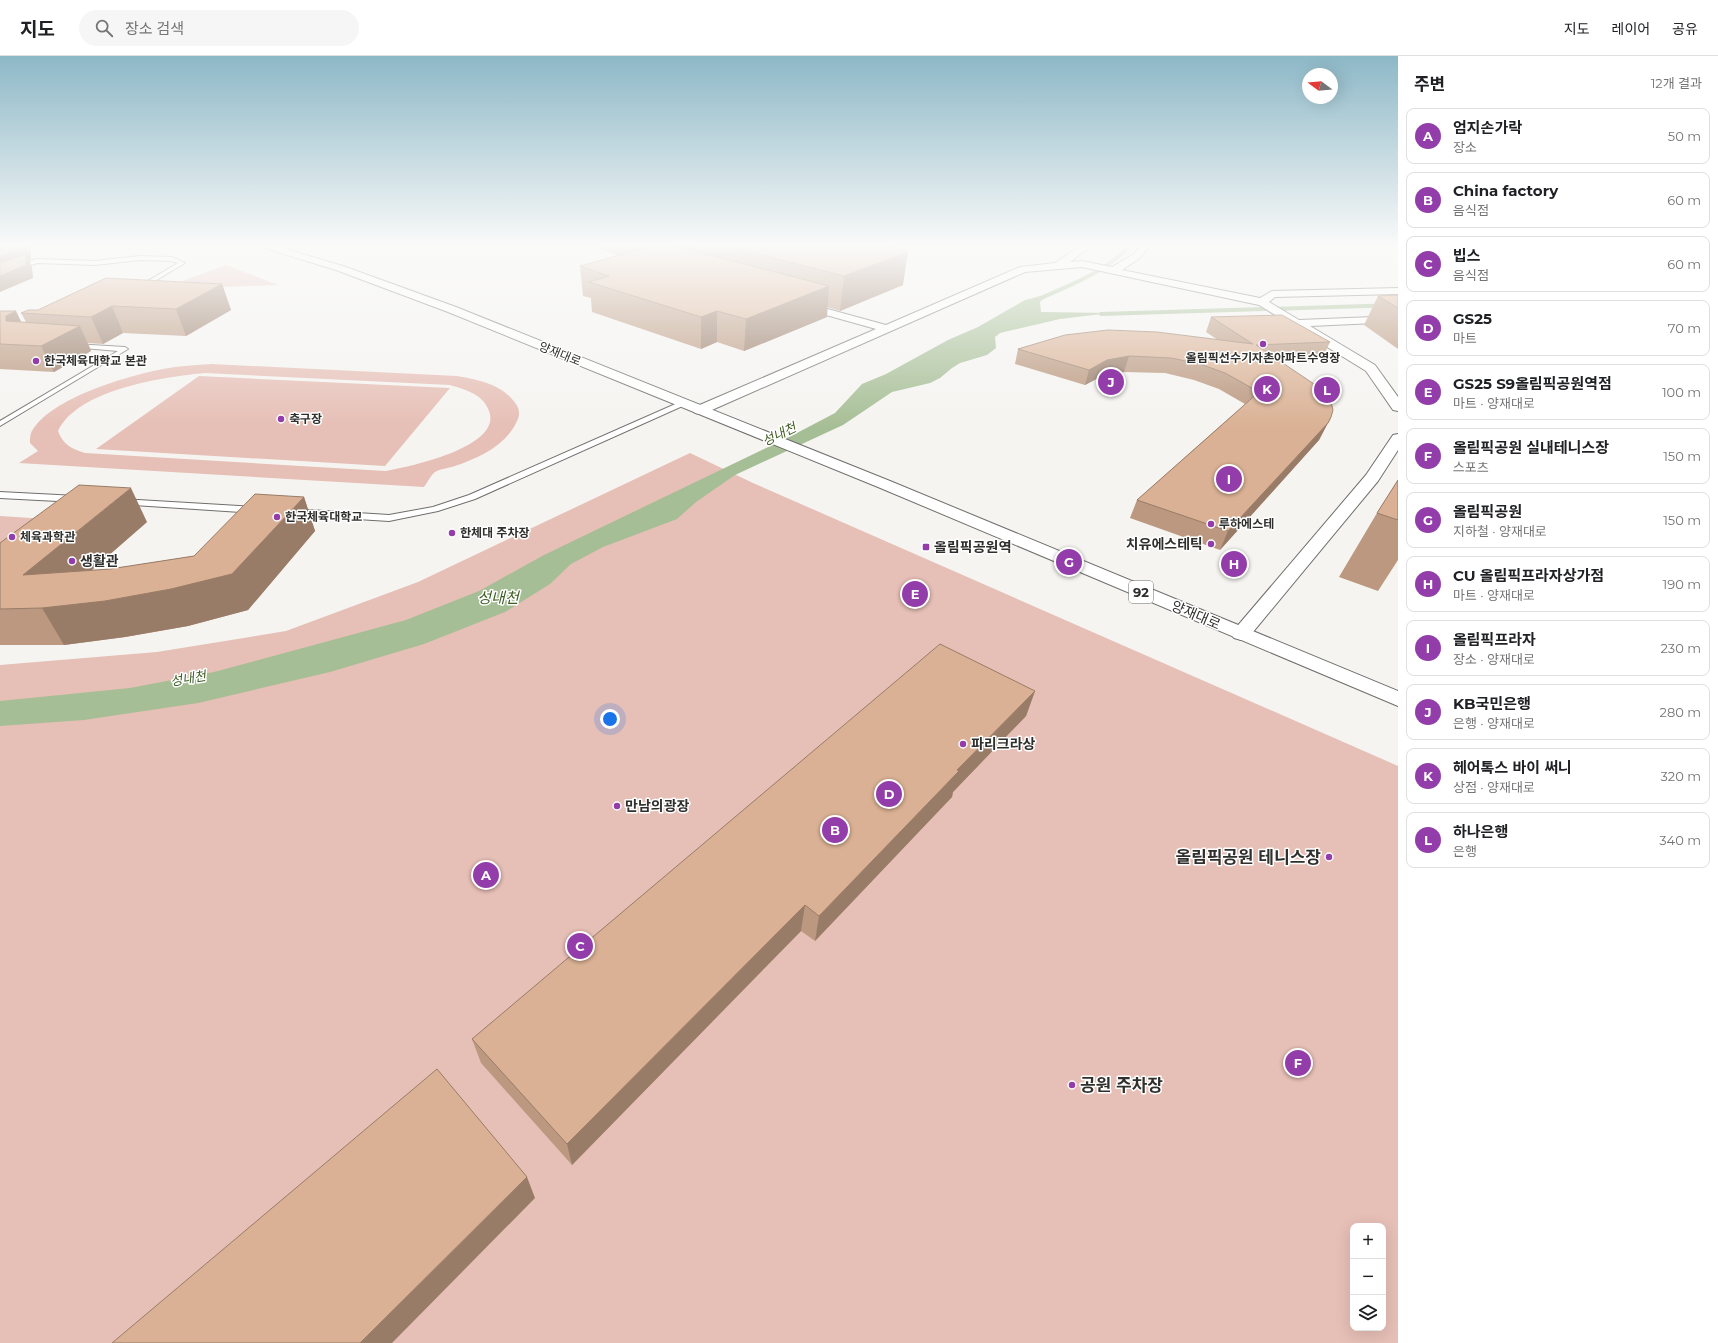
<!DOCTYPE html>
<html lang="ko">
<meta charset="utf-8">
<style>
:root{--surface:#fff;--page:#f6f6f6;--text:#202124;--muted:#757577;--line:#e0e0e0;--accent:#923daa}
body{margin:0;font-family:Montserrat,"Noto Sans KR",sans-serif;background:var(--page);color:var(--text)}
.controls{position:absolute;right:12px;bottom:12px;display:grid;overflow:hidden;border-radius:8px;box-shadow:0 4px 16px #0002}
.controls button{width:36px;height:36px;display:grid;place-items:center;padding:0;border:0;border-bottom:1px solid var(--line);background:var(--surface);color:var(--text);font:20px sans-serif}
.compass{position:absolute;left:1302px;top:12px;width:36px;height:36px;border-radius:50%;background:var(--surface);box-shadow:0 4px 16px #0002;rotate:286deg}
.you{position:absolute;left:610px;top:663px;width:14px;height:14px;margin:-10px;border:3px solid #fff;border-radius:50%;background:#1a73e8;box-shadow:0 0 0 6px #1a73e833}
.badge{display:grid;place-items:center;width:26px;height:26px;border-radius:50%;background:var(--accent);color:#fff;font-size:13px;font-weight:700}
.pin{position:absolute;translate:-50% -50%;border:2px solid #fff;box-shadow:0 1px 4px #0006}
.list{margin:0;padding:0;list-style:none}
h2{display:flex;justify-content:space-between;align-items:center;height:52px;margin:0;padding:0 16px;font-size:17px}
h2 small{font-size:13px;font-weight:400;color:var(--muted)}
.list li{display:grid;grid-template-columns:26px 1fr auto;gap:12px;align-items:center;box-sizing:border-box;height:56px;margin:0 8px 8px;padding:0 8px;border:1px solid var(--line);border-radius:8px}
.list b{display:block;font-size:15px;white-space:nowrap}
.list p{margin:0;font-size:13px;white-space:nowrap;color:var(--muted)}
.list em{font-size:13px;font-style:normal;color:var(--muted)}
.icon{flex:none;width:22px;height:22px;fill:none;stroke:currentColor;stroke-width:2;stroke-linecap:round;stroke-linejoin:round}
.map{position:relative;flex:none;width:1398px;height:1287px;overflow:hidden}
header{display:flex;align-items:center;gap:24px;box-sizing:border-box;height:56px;padding:0 20px;background:var(--surface);border-bottom:1px solid var(--line)}
header strong{font-size:19px}
nav{display:flex;gap:22px;margin-inline-start:auto;font-size:14px}
.search{width:280px;height:36px;background:var(--page);display:flex;align-items:center;gap:10px;box-sizing:border-box;padding:0 14px;border-radius:22px;color:var(--muted);font-size:15px}
main{display:flex}
aside{flex:1;background:var(--surface)}
.map>svg:first-child{display:block}
.green{fill:#e6bfb6;fill-rule:evenodd}
.water{fill:#a6be95}
.lines{fill:none;stroke-linecap:round;stroke-linejoin:round}
.stream{stroke:#a6be95;stroke-width:4}
.service-casing{stroke:#706f6c;stroke-width:2}
.minor-casing{stroke:#706f6c;stroke-width:2}
.primary-casing{stroke:#706f6c;stroke-width:2}
.service{fill:#fff;fill-rule:evenodd}
.minor{fill:#fff;fill-rule:evenodd}
.primary{fill:#fff;fill-rule:evenodd}
.wall{fill:#bb987f}
.shaded-wall{fill:#997c68}
.building{fill:#dab194;stroke:#997c68}
.poi-dot{fill:#923daa;stroke:#fff;stroke-width:1.5}
.labels{text-anchor:middle;stroke-width:3;stroke-linejoin:round;paint-order:stroke}
.far-street-label{font-size:12px;fill:#2f2f2d;stroke:#fff}
.far-poi-label{font-size:12px;font-weight:bold;fill:#2f2f2d;stroke:#fff;text-anchor:start}
.far-water-label{font-size:13px;font-style:italic;fill:#3e5c23;stroke:#fff}
.shield{fill:#fff;stroke:#6d6d6c;stroke-width:1}
.shield-label{font-size:13px;font-weight:bold;fill:#2f2f2d}
.poi-label{font-size:14px;font-weight:bold;fill:#2f2f2d;stroke:#fff;text-anchor:start}
.street-label{font-size:14px;fill:#2f2f2d;stroke:#fff}
.water-label{font-size:15px;font-style:italic;fill:#3e5c23;stroke:#fff}
.near-poi-label{font-size:17px;font-weight:bold;fill:#2f2f2d;stroke:#fff;text-anchor:end}
</style>
<header>
<strong>지도</strong>
<div class="search"><svg class="icon" aria-label="search" viewBox="0 0 24 24"><circle cx="10" cy="10" r="6"/><path d="M15 15l6 6"/></svg>장소 검색</div>
<nav><a>지도</a><a>레이어</a><a>공유</a></nav>
</header>
<main>
<div class="map">
<svg width="1398" height="1287" viewBox="0 0 1398 1287">
<rect width="100%" height="100%" fill="#f5f4f1"/>
<path class="green" d="M226,209l52,20 -117,4z
M212,308l245,12c22,4 45,8 59,28 4,6 4,12 0,19 -11,23 -38,35 -61,43 -6,2 -15,3 -20,6 -4,3 -8,11 -11,15l-405,-24 19,-12 -8,-8c0,-3 0,-9 2,-12 19,-33 95,-55 131,-62 16,-3 33,-4 49,-5zM205,317l245,12c16,5 33,9 39,26 14,36 -81,56 -104,60l-300,-18c-13,-4 -22,-8 -27,-22 20,-42 106,-54 147,-58z
M199,320l251,12 -65,78 -289,-17z
M690,397l63,30 645,283v577h-1398v-678l157,-13 129,-21 132,-49zM1353,1170h30v102h-30z
M0,460l46,3 -46,36z"/>
<path class="water" d="M1048,238l-8,8 1,10 69,1 -50,6 -60,14 -5,4 1,11 -9,7 -27,8 -8,5 -12,10 -10,5 -38,9 -49,33 -108,50 -39,27 -19,17 -74,28 -32,17 -21,20 -45,28 -81,32 -94,28 -132,31 -114,17 -84,6v-25l130,-13 84,-16 192,-52 73,-29 65,-36 251,-121 40,-21 27,-29 24,-10 62,-34 30,-13 47,-27z"/>
<g class="lines">
<path class="stream" d="M1039,243c32,-15 66,-26 90,-53
M1101,258l297,-9"/>
<defs>
<path id="service" d="M140,200l32,1 13,6 -47,28 -3,-2 1,-1 42,-25 -7,-2 -31,-1 -45,5 -58,-2 -37,14v-4l36,-14 59,2z
M74,288l51,3 3,2 -128,77v-5l118,-70 -46,-4v-2z
M680,346h6l1,2 -212,95 -37,12 -49,10 -96,-6 -5,-3 5,-3 96,6 44,-8 36,-12z
M0,436l77,4 4,3 -4,3 -77,-4z
M121,443l136,8 5,3 -5,3 -139,-9 -1,-2 1,-2z"/>
<path id="minor" d="M1080,190h11l-21,16 12,-1 30,6 22,-13 6,-8h9l-9,12 -18,12 138,28 12,-7 126,-3v6l-123,3 -6,5 30,18 99,-4v6l-88,4 65,39 23,32v14l-5,-1 -27,-39 -107,-66 -177,-38 -57,5 -320,141 -5,1 -5,-1 -2,-3 2,-3 181,-78 -82,-23 -1,-2 1,-2h8l84,23 134,-58 35,-4z
M1398,378v16l-20,31 -130,157 -7,2 -7,-2 -3,-4 3,-4 132,-155 27,-40z"/>
<path id="primary" d="M258,190h17l68,20 113,41 434,174 508,210v15l-520,-219 -430,-175 -112,-42z"/>
</defs>
<use href="#service" class="service-casing"/>
<use href="#minor" class="minor-casing"/>
<use href="#primary" class="primary-casing"/>
<use href="#service" class="service"/>
<use href="#minor" class="minor"/>
<use href="#primary" class="primary"/>
</g>
<path class="wall" d="M590,190h302l11,39 -63,26 -13,-4v10l-83,34 -27,-9 -16,7 -109,-37 -1,-14 -8,-2 -3,-30 40,-10z
M222,228l9,26 -45,26 -63,-3 -20,11 -15,-1 3,8 -37,21 -54,-3v-58l21,11h5l-5,-9z
M1398,239v54l-34,-24 14,-29z
M1211,261l119,25 -7,15 -46,2 54,58 -12,23 -99,110 -90,-32 7,-18 108,-96 -26,-15 -25,-9 -29,-7 -41,-1 -22,4 -17,9 -70,-21 3,-15 200,-9 -12,-8z
M1398,424v80l-20,31 -39,-14 38,-64z
M304,441l11,34 -67,79 -60,16 -63,11 -61,8h-64v-102l147,-21 -56,49 19,-2 84,-13z
M1035,635l-9,25 -73,76 -1,5 -137,144 -14,-10 -229,234 -91,-102 -9,-24z"/>
<path class="shaded-wall" d="M25,190h6v13l-2,1 3,7 1,11 -33,14v-36z
M670,190h24v15z
M908,196l-5,33 -63,26 4,-35z
M222,228l9,26 -45,26 -10,-27z
M829,230l-2,31 -83,34 2,-32z
M112,250l11,27 -20,11 -12,-27z
M16,255l12,25 -10,5v4l-12,-24v-5z
M717,255v31l-16,7v-32z
M80,270l11,25 -37,21 -13,-26z
M1129,300l-5,16 -22,4 -17,9 4,-15 18,-10z
M1331,361l-12,23 -99,110 8,-19z
M131,432l16,34 -98,85 122,-18 133,-92 11,34 -67,79 -60,16 -63,11 -61,8 -22,-37 -19,-33z
M1035,635l-9,25 -73,76 -1,5 -137,144 4,-25 138,-146z
M805,849l-4,26 -229,234 -5,-21z
M527,1121l8,21 -143,145h-32z"/>
<path class="building" d="M0,190h25v1l-25,9z
M653,190h22l154,40 -83,33 -29,-8 -16,6 -112,-35 20,-6 -29,-10z
M726,190h166l16,6 -64,24z
M26,198v11l-26,11v-13z
M106,222l116,6 -46,25 -64,-3 -21,11 -70,-4 7,-3h10z
M1398,239v13l-20,-12z
M0,255h16l-10,5v5l74,5 -39,20 -41,-2z
M1282,259l48,27 -74,3 64,43 11,14 2,8 -2,7 -3,6 -100,108 -91,-31 122,-108 -34,-19 -25,-9 -29,-6 -42,-2 -22,4 -18,10 -71,-21 47,-14 43,-5 49,2 96,12 -42,-27z
M1398,424v40l-21,-7z
M79,429l52,3 -108,87 87,-6 84,-13 61,-62 49,3 -72,77 -61,15 -66,12 -63,7 -42,1v-66z
M940,588l95,47 -78,79 2,1 -140,145 -14,-11 -238,239 -95,-105z
M437,1013l90,108 -167,166h-248z"/>
<linearGradient id="sky" x2="0" y2="1"><stop stop-color="#8db8c7"/><stop offset="0.51" stop-color="#fafaf9"/><stop offset="1" stop-color="#fafaf9" stop-opacity="0"/></linearGradient>
<rect width="1398" height="371" fill="url(#sky)"/>
<g class="poi-dot">
<circle cx="1263" cy="288" r="4"/>
<circle cx="36" cy="305" r="4"/>
<circle cx="281" cy="363" r="4"/>
<circle cx="277" cy="461" r="4"/>
<circle cx="1211" cy="468" r="4"/>
<circle cx="452" cy="477" r="4"/>
<circle cx="12" cy="481" r="4"/>
<circle cx="1211" cy="488" r="4"/>
<rect x="922" y="487" width="8" height="8" rx="2"/>
<circle cx="72" cy="505" r="4"/>
<circle cx="963" cy="688" r="4"/>
<circle cx="617" cy="750" r="4"/>
<circle cx="1329" cy="801" r="4"/>
<circle cx="1072" cy="1029" r="4"/>
</g>
<g class="labels">
<g class="far-street-label">
<text transform="translate(560 298) rotate(22)" y="4">양재대로</text>
</g>
<g class="far-poi-label">
<text x="1263" y="306" text-anchor="middle">올림픽선수기자촌아파트수영장</text>
<text x="44" y="309">한국체육대학교 본관</text>
<text x="289" y="367">축구장</text>
<text x="285" y="465">한국체육대학교</text>
<text x="1219" y="472">루하에스테</text>
<text x="460" y="481">한체대 주차장</text>
<text x="20" y="485">체육과학관</text>
</g>
<g class="far-water-label">
<text transform="translate(779 378) rotate(-26)" y="5">성내천</text>
<text transform="translate(188 622) rotate(-10)" y="5">성내천</text>
</g>
<rect class="shield" x="1129" y="525" width="24" height="22" rx="3"/>
<g class="shield-label">
<text x="1141" y="541">92</text>
</g>
<g class="poi-label">
<text x="1203" y="493" text-anchor="end">치유에스테틱</text>
<text x="934" y="496">올림픽공원역</text>
<text x="80" y="510">생활관</text>
<text x="971" y="693">파리크라상</text>
<text x="625" y="755">만남의광장</text>
</g>
<g class="street-label">
<text transform="translate(1196 559) rotate(23)" y="5">양재대로</text>
</g>
<g class="water-label">
<text x="498" y="547">성내천</text>
</g>
<g class="near-poi-label">
<text x="1321" y="807">올림픽공원 테니스장</text>
<text x="1080" y="1035" text-anchor="start">공원 주차장</text>
</g>
</g>
</svg>
<div class="controls">
<button>+</button>
<button>−</button>
<button><svg class="icon" aria-label="layers" viewBox="0 0 24 24"><path d="M12 4l9 5-9 5-9-5zM3 14l9 5 9-5"/></svg></button>
</div>
<svg class="compass" viewBox="-18 -18 36 36"><path d="M0-13l5 13h-10z" fill="#e53935"/><path d="M0 13l5-13h-10z" fill="#757577"/></svg>
<div class="you"></div>
<div class="pin badge" style="left:486px;top:819px">A</div>
<div class="pin badge" style="left:835px;top:774px">B</div>
<div class="pin badge" style="left:580px;top:890px">C</div>
<div class="pin badge" style="left:889px;top:738px">D</div>
<div class="pin badge" style="left:915px;top:538px">E</div>
<div class="pin badge" style="left:1298px;top:1007px">F</div>
<div class="pin badge" style="left:1069px;top:506px">G</div>
<div class="pin badge" style="left:1234px;top:508px">H</div>
<div class="pin badge" style="left:1229px;top:423px">I</div>
<div class="pin badge" style="left:1111px;top:326px">J</div>
<div class="pin badge" style="left:1267px;top:333px">K</div>
<div class="pin badge" style="left:1327px;top:334px">L</div>
</div>
<aside>
<h2>주변<small>12개 결과</small></h2>
<ul class="list">
<li><span class="badge">A</span><div><b>엄지손가락</b><p>장소</p></div><em>50 m</em></li>
<li><span class="badge">B</span><div><b>China factory</b><p>음식점</p></div><em>60 m</em></li>
<li><span class="badge">C</span><div><b>빕스</b><p>음식점</p></div><em>60 m</em></li>
<li><span class="badge">D</span><div><b>GS25</b><p>마트</p></div><em>70 m</em></li>
<li><span class="badge">E</span><div><b>GS25 S9올림픽공원역점</b><p>마트 · 양재대로</p></div><em>100 m</em></li>
<li><span class="badge">F</span><div><b>올림픽공원 실내테니스장</b><p>스포츠</p></div><em>150 m</em></li>
<li><span class="badge">G</span><div><b>올림픽공원</b><p>지하철 · 양재대로</p></div><em>150 m</em></li>
<li><span class="badge">H</span><div><b>CU 올림픽프라자상가점</b><p>마트 · 양재대로</p></div><em>190 m</em></li>
<li><span class="badge">I</span><div><b>올림픽프라자</b><p>장소 · 양재대로</p></div><em>230 m</em></li>
<li><span class="badge">J</span><div><b>KB국민은행</b><p>은행 · 양재대로</p></div><em>280 m</em></li>
<li><span class="badge">K</span><div><b>헤어톡스 바이 써니</b><p>상점 · 양재대로</p></div><em>320 m</em></li>
<li><span class="badge">L</span><div><b>하나은행</b><p>은행</p></div><em>340 m</em></li>
</ul>
</aside>
</main>
